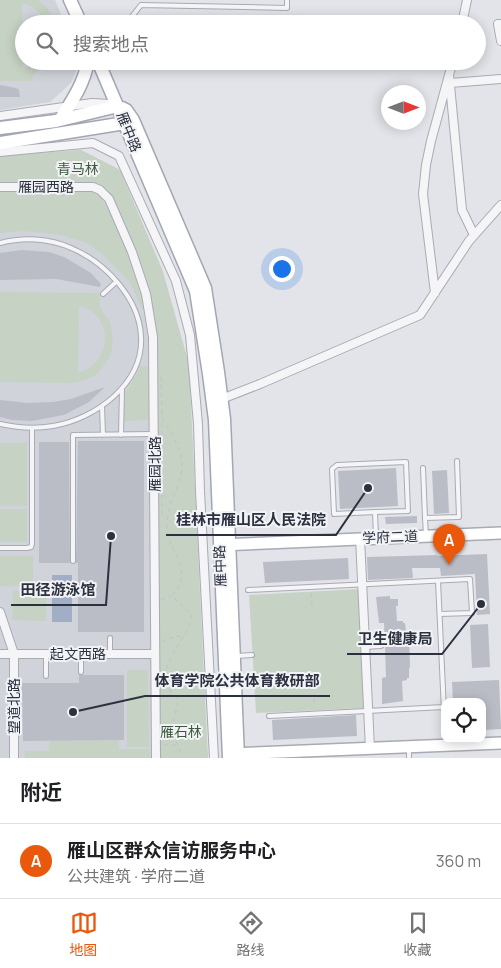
<!DOCTYPE html>
<html lang="zh">
<meta charset="utf-8">
<style>
:root{--surface:#fff;--page:#f2f2f2;--text:#202124;--muted:#757577;--line:#e0e0e0;--accent:#ea580c}
body{margin:0;font-family:Manrope,"Noto Sans SC",sans-serif;background:var(--page);color:var(--text)}
.controls{position:absolute;right:15px;bottom:15px;display:grid;overflow:hidden;border-radius:10px;box-shadow:0 2px 12px #0003}
.controls button{width:45px;height:45px;display:grid;place-items:center;padding:0;border:0;border-bottom:1px solid var(--line);background:var(--surface);color:var(--text);font:25px sans-serif}
.compass{position:absolute;left:381px;top:85px;width:45px;height:45px;border-radius:50%;background:var(--surface);box-shadow:0 2px 12px #0003;rotate:90deg}
.you{position:absolute;left:281px;top:268px;width:18px;height:18px;margin:-12px;border:4px solid #fff;border-radius:50%;background:#1a73e8;box-shadow:0 0 0 8px #1a73e833}
.badge{display:grid;place-items:center;width:32px;height:32px;border-radius:50%;background:var(--accent);color:#fff;font-size:16px;font-weight:700}
.pin{position:absolute;translate:-50% -41px;filter:drop-shadow(0 1px 2px #0008)}
.pin::after{content:'';position:absolute;top:26px;width:18px;height:15px;background:inherit;clip-path:polygon(0 0,100% 0,50% 100%)}
.list{margin:0;padding:0;list-style:none}
h2{display:flex;justify-content:space-between;align-items:center;height:65px;margin:0;padding:0 20px;font-size:21px}
h2 small{font-size:16px;font-weight:400;color:var(--muted)}
.list li{display:grid;grid-template-columns:32px 1fr auto;gap:15px;align-items:center;box-sizing:border-box;height:75px;padding:0 20px;border-top:1px solid var(--line)}
.list b{display:block;font-size:19px;white-space:nowrap}
.list p{margin:0;font-size:16px;white-space:nowrap;color:var(--muted)}
.list em{font-size:16px;font-style:normal;color:var(--muted)}
.icon{flex:none;width:28px;height:28px;fill:none;stroke:currentColor;stroke-width:2;stroke-linecap:round;stroke-linejoin:round}
.map{position:relative;flex:none;width:501px;height:758px;overflow:hidden}
.search{position:absolute;background:var(--surface);box-shadow:0 2px 12px #0003;left:15px;right:15px;top:15px;height:55px;display:flex;align-items:center;gap:12px;box-sizing:border-box;padding:0 18px;border-radius:28px;color:var(--muted);font-size:19px}
.sheet{height:140px;background:var(--surface)}
nav{display:flex;justify-content:space-around;align-items:center;box-sizing:border-box;height:70px;border-top:1px solid var(--line);background:var(--surface);font-size:14px;color:var(--muted)}
nav a{display:grid;justify-items:center;gap:2px}
nav .on{color:var(--accent)}
.map>svg:first-child{display:block}
.built{fill:#d1d3db}
.green{fill:#c6d2c4;fill-rule:evenodd}
.water{fill:#a2aec5}
.building{fill:#babdc5}
.lines{fill:none;stroke-linecap:round;stroke-linejoin:round}
.lane-casing{stroke:#a8abb3;stroke-width:6}
.street-casing{stroke:#a8abb3;stroke-width:10}
.secondary-casing{stroke:#a8abb3;stroke-width:14}
.primary-casing{stroke:#a3a7b3;stroke-width:15}
.path{stroke:#c1c2c8;stroke-width:1;stroke-dasharray:4 4;stroke-linecap:butt}
.lane{stroke:#f5f5f8;stroke-width:4}
.street{stroke:#f5f5f8;stroke-width:8}
.secondary{stroke:#fff;stroke-width:11}
.primary{stroke:#fff;stroke-width:12}
.labels{text-anchor:middle;stroke-width:4;stroke-linejoin:round;paint-order:stroke}
.street-label{font-size:14px;fill:#2c313f;stroke:#f2f3f7}
.park-label{font-size:14px;fill:#3d593b;stroke:#f2f3f7}
.leader{fill:none;stroke:#2c313f;stroke-width:2}
.callout-dot{fill:#2c313f;stroke:#f2f3f7;stroke-width:2}
.callout-label{font-size:15px;text-anchor:middle;font-weight:bold;fill:#2c313f;stroke:#f2f3f7;stroke-width:4;stroke-linejoin:round;paint-order:stroke}
</style>
<div class="map">
<svg width="501" height="758" viewBox="0 0 501 758">
<rect width="100%" height="100%" fill="#e2e4e9"/>
<path class="built" d="M0,0h55l10,24h-41v37h56l-9,22 -21,19 -50,8z
M81,150l39,20 43,102 45,486h-208v-602z"/>
<path class="green" d="M0,0h38l10,9 7,13v2h-10c-4,-11 -11,-19 -23,-21l1,66 8,-3 6,-5h12l-17,16 1,4h-33z
M81,150l39,20 43,102 26,92 19,394h-52l-3,-421 -7,-43 -34,-90 -12,-14 -100,-3v-31z
M0,191h94c26,23 42,83 52,117l-4,1 -12,-27 -29,-29 -14,-10 -26,-8 -38,-4 -23,2z
M0,292l100,1v14l11,17 2,20 -3,13 -13,17 -12,6 -13,3 -72,-1zM79,306c36,8 34,57 -1,67z
M140,366l11,1v53l-27,1 1,-29 12,-18z
M0,443h27v63h-27z
M0,509h27v33h-27z
M0,556h33v30h-33z
M360,589l5,119 -109,5 -7,-118z
M13,591h33v30l-34,-1z
M127,670h21l1,77h-22z
M119,740v9h31v9h-125v-7h24v-10z"/>
<path class="water" d="M52,575h20v47h-20z"/>
<path class="building" d="M0,85l16,3 3,2 1,7h-20z
M21,250l28,2 15,5 27,16 10,11 -1,3 -44,-8 -56,1v-27z
M105,387l-16,15 -25,13 -32,6 -20,-1 -12,-3v-17l28,3 24,-1 19,-3z
M78,441h66v191h-66v-69h-2z
M39,442h30l1,121h-31z
M396,468l2,38 -58,3 -2,-38z
M447,470l2,43 -15,1 -2,-43z
M417,516v7l-31,1 -1,-7z
M487,554l3,60 -13,1 -2,-41 -34,2 -1,-8h-28l1,10 -45,2 -1,-23 70,-2v1z
M348,558l1,21 -84,4 -2,-21z
M390,596v3h8v7h-2l1,15h6v2h2l1,9h3l1,36h-1v10h-2v2l-5,1 1,20 -21,3v-26l4,-1 -1,-31 -1,-23h-5l-3,-26z
M488,624l2,43 -18,1 -2,-43z
M79,675h45v65l-101,1 -1,-58h57z
M499,680l2,49 -19,1v-28h-29l-1,-20z
M356,715l1,21 -84,4 -1,-20z"/>
<g class="lines">
<defs>
<path id="lane" d="M126,24l15,-19 146,3v-8
M0,243c23,-6 49,-5 71,5 34,14 68,50 70,88 3,48 -46,83 -88,90 -18,3 -35,2 -53,-2
M103,294l13,-12
M102,406l1,29
M121,435l1,-46
M423,468l2,50
M375,512l33,-1 -2,-49 -69,3 -5,4 2,45 41,-2 1,25
M426,535l-1,-17 34,-1 -2,-56
M0,548h27l4,-1 1,-3v-116
M73,561v-126l81,-1
M438,581l7,152
M248,590l222,-11 2,34 -32,1
M365,647l16,-1
M81,654v18
M110,654v-16
M237,656l15,-1
M46,676v-22
M269,716l175,-9
M409,748v10"/>
<path id="street" d="M462,24l5,-24
M501,24h-3l3,17
M453,61l-4,14 13,135 12,25
M450,83l51,-4
M0,116l92,-13 19,1
M0,152l93,-9 26,13 57,125 14,54 8,89 2,67 14,267
M0,187h93l7,3 9,9 23,53 14,42 7,43 3,421
M435,293l-12,-99 3,-29 5,-24 18,-66
M219,400l41,-16 160,-69 49,-74 32,-36
M360,538l10,211
M0,612l14,42v104
M0,654h155"/>
<path id="secondary" d="M221,545l280,-12
M230,754l271,-11"/>
<path id="primary" d="M70,0l11,24
M98,61l98,230 13,83 6,46 14,338
M122,108l4,2 7,10 72,168 13,84 6,47 14,339
M60,120c12,-19 24,-36 28,-59
M0,128l56,-7 62,-15
M0,143l125,-20"/>
</defs>
<use href="#lane" class="lane-casing"/>
<use href="#street" class="street-casing"/>
<use href="#secondary" class="secondary-casing"/>
<use href="#primary" class="primary-casing"/>
<path class="path" d="M161,377l1,41
M163,495l8,7
M162,515v-96c8,11 16,25 19,38 5,22 -12,42 -14,64 -2,33 30,44 5,75l19,18 -1,10 -4,9 -13,20 -6,13 4,26
M311,593l1,12
M161,600l10,-4
M162,642l13,-6 9,1
M161,687l10,5 7,8c-1,10 -6,21 -5,31 2,9 7,18 9,27
M314,699v9
M164,745h14"/>
<use href="#lane" class="lane"/>
<use href="#street" class="street"/>
<use href="#secondary" class="secondary"/>
<use href="#primary" class="primary"/>
</g>
<g class="labels">
<g class="street-label">
<text transform="translate(129 132) rotate(68)" y="5">雁中路</text>
<text x="46" y="192">雁园西路</text>
<text transform="translate(155 464) rotate(-90)" y="5">雁园北路</text>
<text transform="translate(390 537) rotate(-2)" y="5">学府二道</text>
<text transform="translate(220 566) rotate(-92)" y="5">雁中路</text>
<text x="78" y="659">起文西路</text>
<text transform="translate(14 706) rotate(-90)" y="5">望道北路</text>
</g>
<g class="park-label">
<text x="78" y="174">青马林</text>
<text x="181" y="737">雁石林</text>
</g>
</g>
<path class="leader" d="M368 488L336 535H166M111 536L106 605H11M481 604L442 654H347M73 712L145 696H330"/>
<g class="callout-dot">
<circle cx="368" cy="488" r="5"/>
<circle cx="111" cy="536" r="5"/>
<circle cx="481" cy="604" r="5"/>
<circle cx="73" cy="712" r="5"/>
</g>
<g class="callout-label">
<text x="251" y="525">桂林市雁山区人民法院</text>
<text x="58" y="595">田径游泳馆</text>
<text x="395" y="644">卫生健康局</text>
<text x="237" y="686">体育学院公共体育教研部</text>
</g>
</svg>
<div class="controls">
<button><svg class="icon" aria-label="locate" viewBox="0 0 24 24"><circle cx="12" cy="12" r="6"/><path d="M12 2v4M12 18v4M2 12h4M18 12h4"/></svg></button>
</div>
<svg class="compass" viewBox="-18 -18 36 36"><path d="M0-13l5 13h-10z" fill="#e53935"/><path d="M0 13l5-13h-10z" fill="#757577"/></svg>
<div class="you"></div>
<div class="pin badge" style="left:449px;top:565px">A</div>
<div class="search"><svg class="icon" aria-label="search" viewBox="0 0 24 24"><circle cx="10" cy="10" r="6"/><path d="M15 15l6 6"/></svg>搜索地点</div>
</div>
<section class="sheet">
<h2>附近<small></small></h2>
<ul class="list">
<li><span class="badge">A</span><div><b>雁山区群众信访服务中心</b><p>公共建筑 · 学府二道</p></div><em>360 m</em></li>
</ul>
</section>
<nav>
<a class="on"><svg class="icon" aria-label="map" viewBox="0 0 24 24"><path d="M3 6l6-2 6 2 6-2v14l-6 2-6-2-6 2zM9 4v14M15 6v14"/></svg>地图</a>
<a><svg class="icon" aria-label="directions" viewBox="0 0 24 24"><path d="M12 3l9 9-9 9-9-9zM9 14v-3h6M13 9l2 2-2 2"/></svg>路线</a>
<a><svg class="icon" aria-label="saved" viewBox="0 0 24 24"><path d="M7 4h10v16l-5-4-5 4z"/></svg>收藏</a>
</nav>
